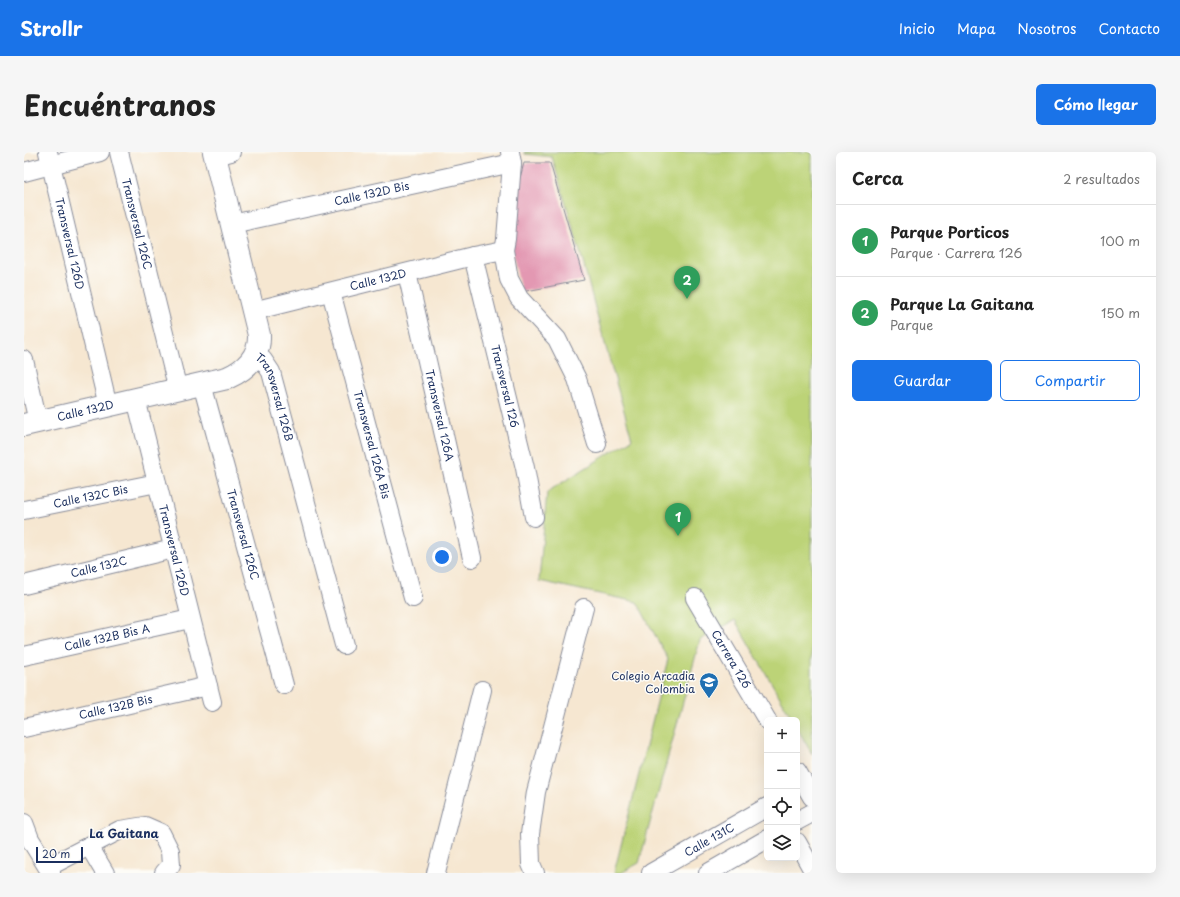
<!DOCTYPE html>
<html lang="es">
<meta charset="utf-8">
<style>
:root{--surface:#fff;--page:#f6f6f6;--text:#222;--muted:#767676;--line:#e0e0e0;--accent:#1a73e8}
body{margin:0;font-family:"Playpen Sans",sans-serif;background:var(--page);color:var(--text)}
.controls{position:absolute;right:12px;bottom:12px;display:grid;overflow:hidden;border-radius:6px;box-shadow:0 4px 16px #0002}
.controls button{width:36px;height:36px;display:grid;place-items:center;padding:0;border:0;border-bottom:1px solid var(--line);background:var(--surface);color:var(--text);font:20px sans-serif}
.scale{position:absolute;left:12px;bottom:10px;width:47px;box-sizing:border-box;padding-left:4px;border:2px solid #1b2f5e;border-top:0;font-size:11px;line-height:14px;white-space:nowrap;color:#1b2f5e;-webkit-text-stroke:3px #fdfcf7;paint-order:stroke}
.you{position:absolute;left:418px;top:405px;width:14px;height:14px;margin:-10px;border:3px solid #fff;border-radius:50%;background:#1a73e8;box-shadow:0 0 0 6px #1a73e833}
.badge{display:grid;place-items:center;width:26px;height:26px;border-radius:50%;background:var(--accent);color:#fff;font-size:13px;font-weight:700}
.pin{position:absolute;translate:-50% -33px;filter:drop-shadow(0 1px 2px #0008)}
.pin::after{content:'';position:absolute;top:21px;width:14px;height:12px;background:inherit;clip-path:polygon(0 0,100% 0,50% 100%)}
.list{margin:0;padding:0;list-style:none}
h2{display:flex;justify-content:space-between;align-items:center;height:52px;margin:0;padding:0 16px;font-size:17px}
h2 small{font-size:13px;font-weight:400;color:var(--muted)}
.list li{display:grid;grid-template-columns:26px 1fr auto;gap:12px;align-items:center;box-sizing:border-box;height:72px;padding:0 16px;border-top:1px solid var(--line)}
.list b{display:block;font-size:15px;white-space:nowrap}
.list p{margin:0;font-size:13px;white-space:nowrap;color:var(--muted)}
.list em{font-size:13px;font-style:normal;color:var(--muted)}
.actions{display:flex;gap:8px;padding:12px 16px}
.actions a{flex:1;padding:9px 0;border:1px solid var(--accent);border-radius:6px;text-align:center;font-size:14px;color:var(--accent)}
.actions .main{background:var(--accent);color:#fff}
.icon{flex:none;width:22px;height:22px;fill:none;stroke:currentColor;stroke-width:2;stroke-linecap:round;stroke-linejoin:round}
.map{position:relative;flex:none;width:788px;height:721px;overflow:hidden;border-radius:6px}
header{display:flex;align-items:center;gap:24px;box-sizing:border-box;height:56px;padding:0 20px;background:var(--accent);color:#fff}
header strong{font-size:19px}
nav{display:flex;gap:22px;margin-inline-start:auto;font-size:14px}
.intro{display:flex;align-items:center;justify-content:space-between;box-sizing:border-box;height:96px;padding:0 24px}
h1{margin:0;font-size:28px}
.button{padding:10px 18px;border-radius:6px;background:var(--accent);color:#fff;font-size:14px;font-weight:700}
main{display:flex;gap:24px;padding:0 24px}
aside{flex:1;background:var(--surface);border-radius:6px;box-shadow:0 4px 16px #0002}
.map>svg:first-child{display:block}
.green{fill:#bcd377;stroke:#6c816a}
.building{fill:#e398b2}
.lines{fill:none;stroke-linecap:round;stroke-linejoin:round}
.minor-casing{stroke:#888b98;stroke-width:20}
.major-casing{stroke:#888b98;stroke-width:24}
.minor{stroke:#fff;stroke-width:18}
.major{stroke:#fff;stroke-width:22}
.labels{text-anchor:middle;stroke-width:3;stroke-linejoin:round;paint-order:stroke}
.street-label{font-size:11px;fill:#1b2f5e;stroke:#fdfcf7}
.poi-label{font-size:11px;fill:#1b2f5e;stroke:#fdfcf7;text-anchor:end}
.neighbourhood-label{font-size:12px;font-weight:bold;fill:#1b2f5e;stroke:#fdfcf7}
</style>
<header>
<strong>Strollr</strong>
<nav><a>Inicio</a><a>Mapa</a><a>Nosotros</a><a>Contacto</a></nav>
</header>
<div class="intro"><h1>Encuéntranos</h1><a class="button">Cómo llegar</a></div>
<main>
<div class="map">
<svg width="788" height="721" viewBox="0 0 788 721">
<rect width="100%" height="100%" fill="#fdfcf7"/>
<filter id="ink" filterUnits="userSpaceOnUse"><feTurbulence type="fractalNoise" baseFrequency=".025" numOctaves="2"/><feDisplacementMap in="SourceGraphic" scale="8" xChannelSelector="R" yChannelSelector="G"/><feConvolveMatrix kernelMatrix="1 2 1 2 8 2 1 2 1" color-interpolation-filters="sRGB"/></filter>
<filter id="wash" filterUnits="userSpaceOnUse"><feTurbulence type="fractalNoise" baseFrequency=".012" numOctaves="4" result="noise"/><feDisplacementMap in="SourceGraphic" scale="16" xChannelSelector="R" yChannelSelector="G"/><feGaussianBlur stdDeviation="0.9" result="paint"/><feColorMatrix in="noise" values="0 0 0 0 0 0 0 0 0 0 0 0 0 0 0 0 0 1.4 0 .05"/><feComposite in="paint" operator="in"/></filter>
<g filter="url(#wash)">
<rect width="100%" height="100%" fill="#f6e7d1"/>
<path class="green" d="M500,0h288v602l-15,-26v-8h-4l-58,-100 -35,20 -61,223 -18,10h-7l54,-214 -31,-57 -98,-21 8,-89 85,-53 -34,-120 -15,-57 -31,-105 -27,-3z"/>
<g id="blocks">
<path class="building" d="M500,11h26l34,117 -63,12 -14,-65z"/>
</g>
</g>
<g filter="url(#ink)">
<use href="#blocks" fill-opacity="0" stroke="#888b98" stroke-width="1"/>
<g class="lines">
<defs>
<g id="minor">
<path id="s1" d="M24,0l60,254"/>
<path id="s2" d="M95,0l59,238"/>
<path d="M486,0l2,11 -6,76 -2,11 5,29 10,19 38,41 20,40 20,65"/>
<path d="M191,4l16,-4"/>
<path d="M0,20l76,-20"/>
<path id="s3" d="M208,72l280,-61"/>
<path id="s4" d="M449,104l52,212 9,49"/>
<path id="s5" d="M383,121l65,285"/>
<path id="s6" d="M307,140l82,306"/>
<path id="s7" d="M229,159l220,-55 31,-6"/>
<path id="s8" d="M231,202l8,6 8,12 73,273"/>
<path d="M0,208l14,62"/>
<path id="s9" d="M178,232l82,301"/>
<path id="s10" d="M112,247l76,303"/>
<path id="s11" d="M0,358l133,-27"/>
<path id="s12" d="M0,433l149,-36"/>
<path id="s13" d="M671,446l72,122"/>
<path id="s14" d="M0,504l166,-37"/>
<path id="s15" d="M0,576l184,-42"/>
<path d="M773,619l15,26"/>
<path d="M773,669l15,-8"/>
<path d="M0,671l6,16 21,34"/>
<path d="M773,690l15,27"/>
<path d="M65,694l16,27"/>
<path d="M24,715l72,-37 25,-4 16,7 9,18 1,14 -7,8"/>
<path d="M412,721l46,-183"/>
<path d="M511,721l-4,-9 -1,-30 6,-42 48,-184"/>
<path id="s16" d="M627,721l116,-66"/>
<path d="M684,721l59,-34"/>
</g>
<g id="major">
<path id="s17" d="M0,273l203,-47c18,-8 33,-21 32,-43l-45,-183"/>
</g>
</defs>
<use href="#minor" class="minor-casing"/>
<use href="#major" class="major-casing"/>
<use href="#minor" class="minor"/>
<use href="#major" class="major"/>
</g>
</g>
<defs>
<symbol id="school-pin" viewBox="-11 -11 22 30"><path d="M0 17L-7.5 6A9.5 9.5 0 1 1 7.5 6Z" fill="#1f6fb2" stroke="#fdfcf7"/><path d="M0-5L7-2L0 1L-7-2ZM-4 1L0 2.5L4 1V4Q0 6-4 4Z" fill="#fff"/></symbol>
</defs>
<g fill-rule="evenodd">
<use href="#school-pin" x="674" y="519" width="22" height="30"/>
</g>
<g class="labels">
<g class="street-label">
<text dy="4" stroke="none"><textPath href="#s3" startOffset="143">Calle 132D Bis</textPath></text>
<text dy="4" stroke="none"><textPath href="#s2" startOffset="74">Transversal 126C</textPath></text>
<text dy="4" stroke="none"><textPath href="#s1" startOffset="94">Transversal 126D</textPath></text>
<text dy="4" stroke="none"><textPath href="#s7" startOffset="129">Calle 132D</textPath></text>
<text dy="4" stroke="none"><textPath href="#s4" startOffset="134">Transversal 126</textPath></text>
<text dy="4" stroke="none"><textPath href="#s8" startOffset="49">Transversal 126B</textPath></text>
<text dy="4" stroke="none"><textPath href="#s17" startOffset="63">Calle 132D</textPath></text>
<text dy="4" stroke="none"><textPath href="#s5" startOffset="146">Transversal 126A</textPath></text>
<text dy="4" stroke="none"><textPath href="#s6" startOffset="158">Transversal 126A Bis</textPath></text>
<text dy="4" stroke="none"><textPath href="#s11" startOffset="68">Calle 132C Bis</textPath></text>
<text dy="4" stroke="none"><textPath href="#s9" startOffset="156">Transversal 126C</textPath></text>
<text dy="4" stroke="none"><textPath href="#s10" startOffset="156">Transversal 126D</textPath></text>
<text dy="4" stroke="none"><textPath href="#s12" startOffset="77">Calle 132C</textPath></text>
<text dy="4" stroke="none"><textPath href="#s14" startOffset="85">Calle 132B Bis A</textPath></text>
<text dy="4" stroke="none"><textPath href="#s13" startOffset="71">Carrera 126</textPath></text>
<text dy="4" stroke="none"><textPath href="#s15" startOffset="94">Calle 132B Bis</textPath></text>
<text dy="4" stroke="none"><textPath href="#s16" startOffset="67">Calle 131C</textPath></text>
</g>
<g class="poi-label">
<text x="671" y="528">Colegio Arcadia<tspan x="671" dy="13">Colombia</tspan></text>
</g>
<g class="neighbourhood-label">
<text x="100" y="686">La Gaitana</text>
</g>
</g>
</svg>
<div class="controls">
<button>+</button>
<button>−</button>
<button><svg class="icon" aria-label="locate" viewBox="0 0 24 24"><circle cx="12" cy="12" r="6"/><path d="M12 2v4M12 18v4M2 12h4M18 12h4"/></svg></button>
<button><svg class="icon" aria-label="layers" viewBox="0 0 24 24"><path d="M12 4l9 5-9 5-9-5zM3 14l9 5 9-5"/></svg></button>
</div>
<div class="scale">20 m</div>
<div class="you"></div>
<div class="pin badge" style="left:654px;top:384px;background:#2e9e5b">1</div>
<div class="pin badge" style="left:663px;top:147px;background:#2e9e5b">2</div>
</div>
<aside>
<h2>Cerca<small>2 resultados</small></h2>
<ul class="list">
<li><span class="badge" style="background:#2e9e5b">1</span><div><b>Parque Porticos</b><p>Parque · Carrera 126</p></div><em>100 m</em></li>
<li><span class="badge" style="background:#2e9e5b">2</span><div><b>Parque La Gaitana</b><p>Parque</p></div><em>150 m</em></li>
</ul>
<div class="actions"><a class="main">Guardar</a><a>Compartir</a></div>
</aside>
</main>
